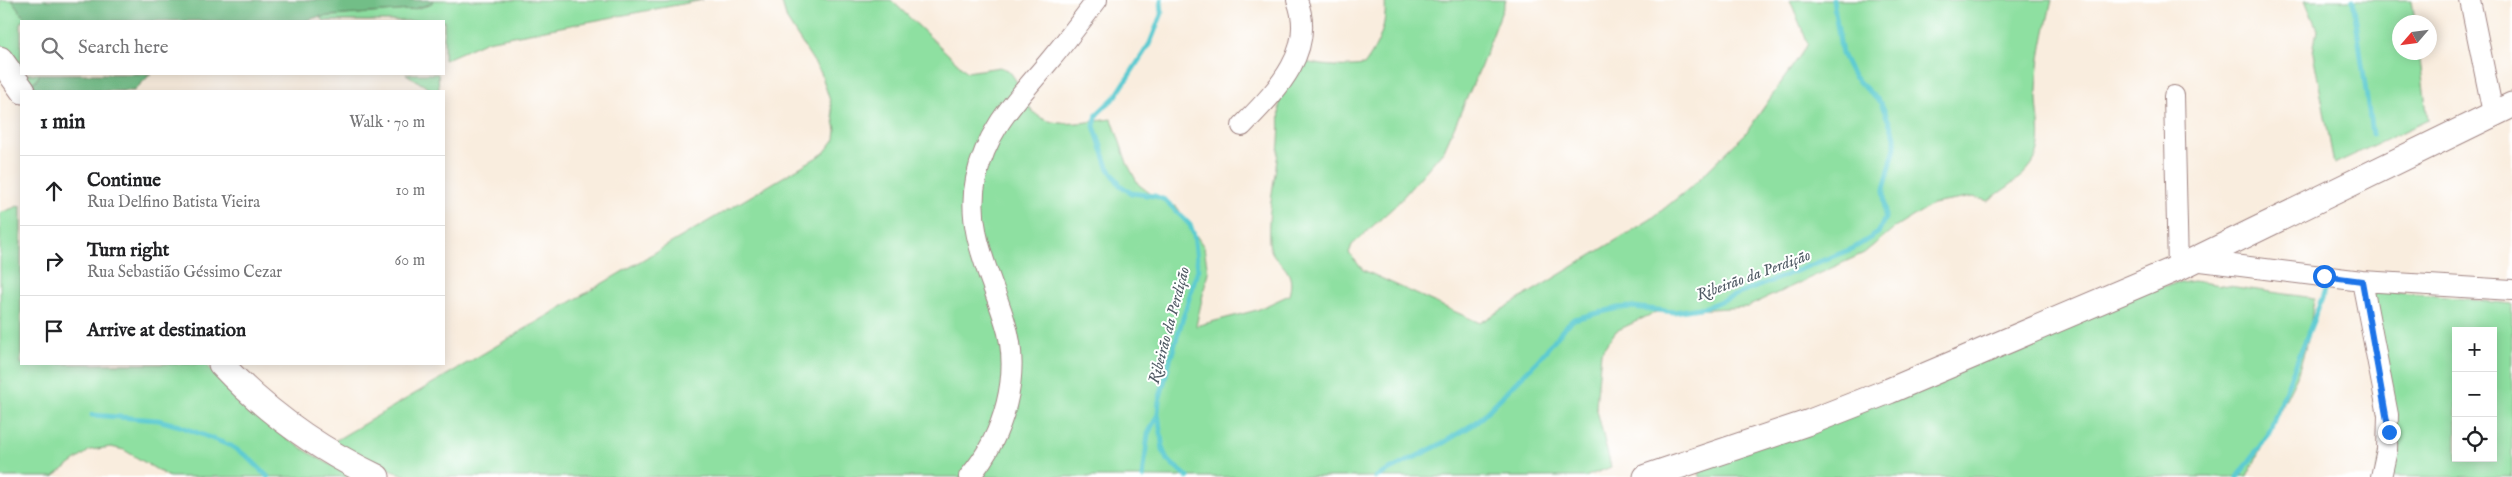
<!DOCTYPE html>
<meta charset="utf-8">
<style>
:root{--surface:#fff;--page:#f2f2f2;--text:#202124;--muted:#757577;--line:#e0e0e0}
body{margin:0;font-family:"IM FELL English",serif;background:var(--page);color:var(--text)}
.controls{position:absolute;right:15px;bottom:15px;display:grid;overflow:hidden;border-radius:0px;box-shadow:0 2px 12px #0003}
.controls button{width:45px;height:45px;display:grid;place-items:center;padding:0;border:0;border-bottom:1px solid var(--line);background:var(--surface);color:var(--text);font:25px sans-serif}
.compass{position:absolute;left:2392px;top:15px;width:45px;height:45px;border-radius:50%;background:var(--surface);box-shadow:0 2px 12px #0003;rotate:242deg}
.stop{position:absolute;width:15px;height:15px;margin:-11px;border:4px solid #1a73e8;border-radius:50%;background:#fff}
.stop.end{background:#1a73e8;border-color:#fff;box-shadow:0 1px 5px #0008}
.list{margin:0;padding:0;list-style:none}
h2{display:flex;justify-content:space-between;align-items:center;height:65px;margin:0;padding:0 20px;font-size:21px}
h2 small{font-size:16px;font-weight:400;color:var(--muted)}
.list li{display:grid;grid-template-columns:32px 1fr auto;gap:15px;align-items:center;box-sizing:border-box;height:70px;padding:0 20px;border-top:1px solid var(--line)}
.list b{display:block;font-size:19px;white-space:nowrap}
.list p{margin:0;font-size:16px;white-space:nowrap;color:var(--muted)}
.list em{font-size:16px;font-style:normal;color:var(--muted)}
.icon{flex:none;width:28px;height:28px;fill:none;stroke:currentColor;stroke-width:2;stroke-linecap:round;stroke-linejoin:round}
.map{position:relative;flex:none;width:2512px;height:477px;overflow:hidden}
.search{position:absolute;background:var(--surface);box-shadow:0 2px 12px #0003;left:20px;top:20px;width:425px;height:55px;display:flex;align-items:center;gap:12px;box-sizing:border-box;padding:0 18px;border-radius:0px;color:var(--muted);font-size:19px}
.panel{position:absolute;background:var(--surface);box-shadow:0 2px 12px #0003;left:20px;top:90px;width:425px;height:275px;border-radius:0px}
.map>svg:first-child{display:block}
.green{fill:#8ee0a1;stroke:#6c8066;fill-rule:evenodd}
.forest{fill:#72be87;stroke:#5e6e59}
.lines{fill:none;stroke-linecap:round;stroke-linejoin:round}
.stream{stroke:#5dcbd1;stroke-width:5}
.minor-casing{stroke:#a28684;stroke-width:22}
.major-casing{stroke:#a28684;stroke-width:27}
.minor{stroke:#fff;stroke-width:20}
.major{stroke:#fff;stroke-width:25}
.route{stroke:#1a73e8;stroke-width:6}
.labels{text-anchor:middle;stroke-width:4;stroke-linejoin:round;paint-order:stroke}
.water-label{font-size:16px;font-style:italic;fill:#515b65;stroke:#fff}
</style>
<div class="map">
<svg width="2512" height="477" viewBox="0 0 2512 477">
<rect width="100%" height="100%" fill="#fff"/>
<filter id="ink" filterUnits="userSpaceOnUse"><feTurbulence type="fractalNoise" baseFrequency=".02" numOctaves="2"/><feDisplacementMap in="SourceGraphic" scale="10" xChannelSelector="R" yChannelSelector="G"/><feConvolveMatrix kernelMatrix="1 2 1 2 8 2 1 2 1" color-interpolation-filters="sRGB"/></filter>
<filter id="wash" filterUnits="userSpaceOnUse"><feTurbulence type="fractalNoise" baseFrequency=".0096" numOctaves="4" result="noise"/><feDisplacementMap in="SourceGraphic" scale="20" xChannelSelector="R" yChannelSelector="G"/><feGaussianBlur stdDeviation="1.12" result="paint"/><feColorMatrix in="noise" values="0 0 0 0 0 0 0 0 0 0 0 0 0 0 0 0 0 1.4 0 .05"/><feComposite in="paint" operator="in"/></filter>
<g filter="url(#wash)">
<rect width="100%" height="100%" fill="#f9edde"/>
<path class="green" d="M0,0h12l15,21h-6v53h19l-3,5 -10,9 -27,-38z
M433,0h270l-216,41 -43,19v-39h-119l-7,-4 92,-7 20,-5z
M781,0h110l76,72 33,-5 8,3c10,10 15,27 23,39 17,23 58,12 81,10l15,44 11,21 13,10 26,13 27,40 4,25 -12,54 61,-16 32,-15c9,-30 -18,-30 -20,-53 -2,-33 7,-66 10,-99 2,-19 -1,-38 1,-57 2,-9 9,-19 14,-27 24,7 45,9 70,6 15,-20 23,-40 21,-65h121l-25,66 -37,84 -48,55 -44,40 -3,8 14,17 117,53 171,-104 40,-32 55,-54 62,-89 -18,-44h262c-7,31 -14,60 -15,91 -1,21 7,46 -1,66 -9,20 -32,31 -48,44l-15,-4 -40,7 -40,25 -29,24 -117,54 -91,5 -40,19 -15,21 -5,54 15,61 -26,10h-395l-5,-2 -6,2h-770l-40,-16 -36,-19 491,-289 11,-14 1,-9 -6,-29 -9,-28 -34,-53z
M2305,0h107l3,22h-15v30l19,1 9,67 -94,44 -21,-111 4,-24z
M406,74h32l1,17h-6z
M21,205v159h185c47,54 84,81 148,113h-185l-45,-27 -13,-3 -21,3 -37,27h-53v-264z
M2193,281l121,17 -5,38 -12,40 -50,101h-547l-3,-16 435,-170z
M2363,288l149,16v173h-136l9,-45zM2456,331h37v127h-37z"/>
<path class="forest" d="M12,0h421l-2,4 -21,6 -92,7 -14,4h-277z
M40,74h111l-17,17h-105l-2,-3 10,-9z"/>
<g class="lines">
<path class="stream" d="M1161,0l1,13 -12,30 -34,53 -19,18 -3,12 14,41 12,18 11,8 24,3 10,4 25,25 4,10 4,34 -28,91 -11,41 -1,12 5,37 4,10 21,17
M2353,0l19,134
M92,415l66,5 22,6 51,20 17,11 20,20
M1143,477l5,-43 10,-20
M1376,477l67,-34 34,-21 61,-62 28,-34 8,-7 44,-11 15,-1 41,5 32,-5 148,-59 24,-15 7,-15 -1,-29 11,-42v-11l-14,-33 -28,-27 -11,-22 -9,-54
M2238,477l30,-42 58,-147"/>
</g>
</g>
<g filter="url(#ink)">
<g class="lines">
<defs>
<path id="minor" d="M2470,0l23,113
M2174,96l4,172
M1242,126c33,-34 75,-74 55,-126
M2193,260l169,21 150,9
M2362,281l26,134 -1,35 -6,27
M969,477c35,-41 53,-103 36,-155 -14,-47 -40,-92 -29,-143 11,-52 42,-80 75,-120 16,-19 31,-39 46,-59"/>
<path id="major" d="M0,59l23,32
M221,364c45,48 97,85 156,113
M1646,477l164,-55 79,-31 289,-123 334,-163"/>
</defs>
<use href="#minor" class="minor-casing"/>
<use href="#major" class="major-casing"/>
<use href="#minor" class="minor"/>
<use href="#major" class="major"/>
</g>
</g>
<g class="lines" filter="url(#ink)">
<path class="route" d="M2324,276l38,5 27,151"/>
</g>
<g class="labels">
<g class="water-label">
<text transform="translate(1753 274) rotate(-20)" y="6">Ribeirão da Perdição</text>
<text transform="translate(1168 325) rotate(-75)" y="6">Ribeirão da Perdição</text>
</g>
</g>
</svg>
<div class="controls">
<button>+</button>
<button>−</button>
<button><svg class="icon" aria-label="locate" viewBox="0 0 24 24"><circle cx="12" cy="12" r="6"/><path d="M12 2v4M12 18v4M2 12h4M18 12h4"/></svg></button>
</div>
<svg class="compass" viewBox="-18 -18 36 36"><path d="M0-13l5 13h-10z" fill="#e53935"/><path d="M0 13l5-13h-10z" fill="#757577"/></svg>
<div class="stop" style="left:2324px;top:276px"></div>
<div class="stop end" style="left:2389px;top:432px"></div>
<div class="search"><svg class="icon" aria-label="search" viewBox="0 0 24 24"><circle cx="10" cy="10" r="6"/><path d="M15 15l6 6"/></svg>Search here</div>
<section class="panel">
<h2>1 min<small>Walk · 70 m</small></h2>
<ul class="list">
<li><svg class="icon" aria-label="ahead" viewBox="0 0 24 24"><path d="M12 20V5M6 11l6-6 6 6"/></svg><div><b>Continue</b><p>Rua Delfino Batista Vieira</p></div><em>10 m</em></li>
<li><svg class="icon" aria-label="right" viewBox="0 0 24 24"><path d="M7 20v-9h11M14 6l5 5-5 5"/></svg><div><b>Turn right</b><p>Rua Sebastião Géssimo Cezar</p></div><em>60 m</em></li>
<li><svg class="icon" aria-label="arrive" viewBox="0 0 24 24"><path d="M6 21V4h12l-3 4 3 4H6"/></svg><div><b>Arrive at destination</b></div></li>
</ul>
</section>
</div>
